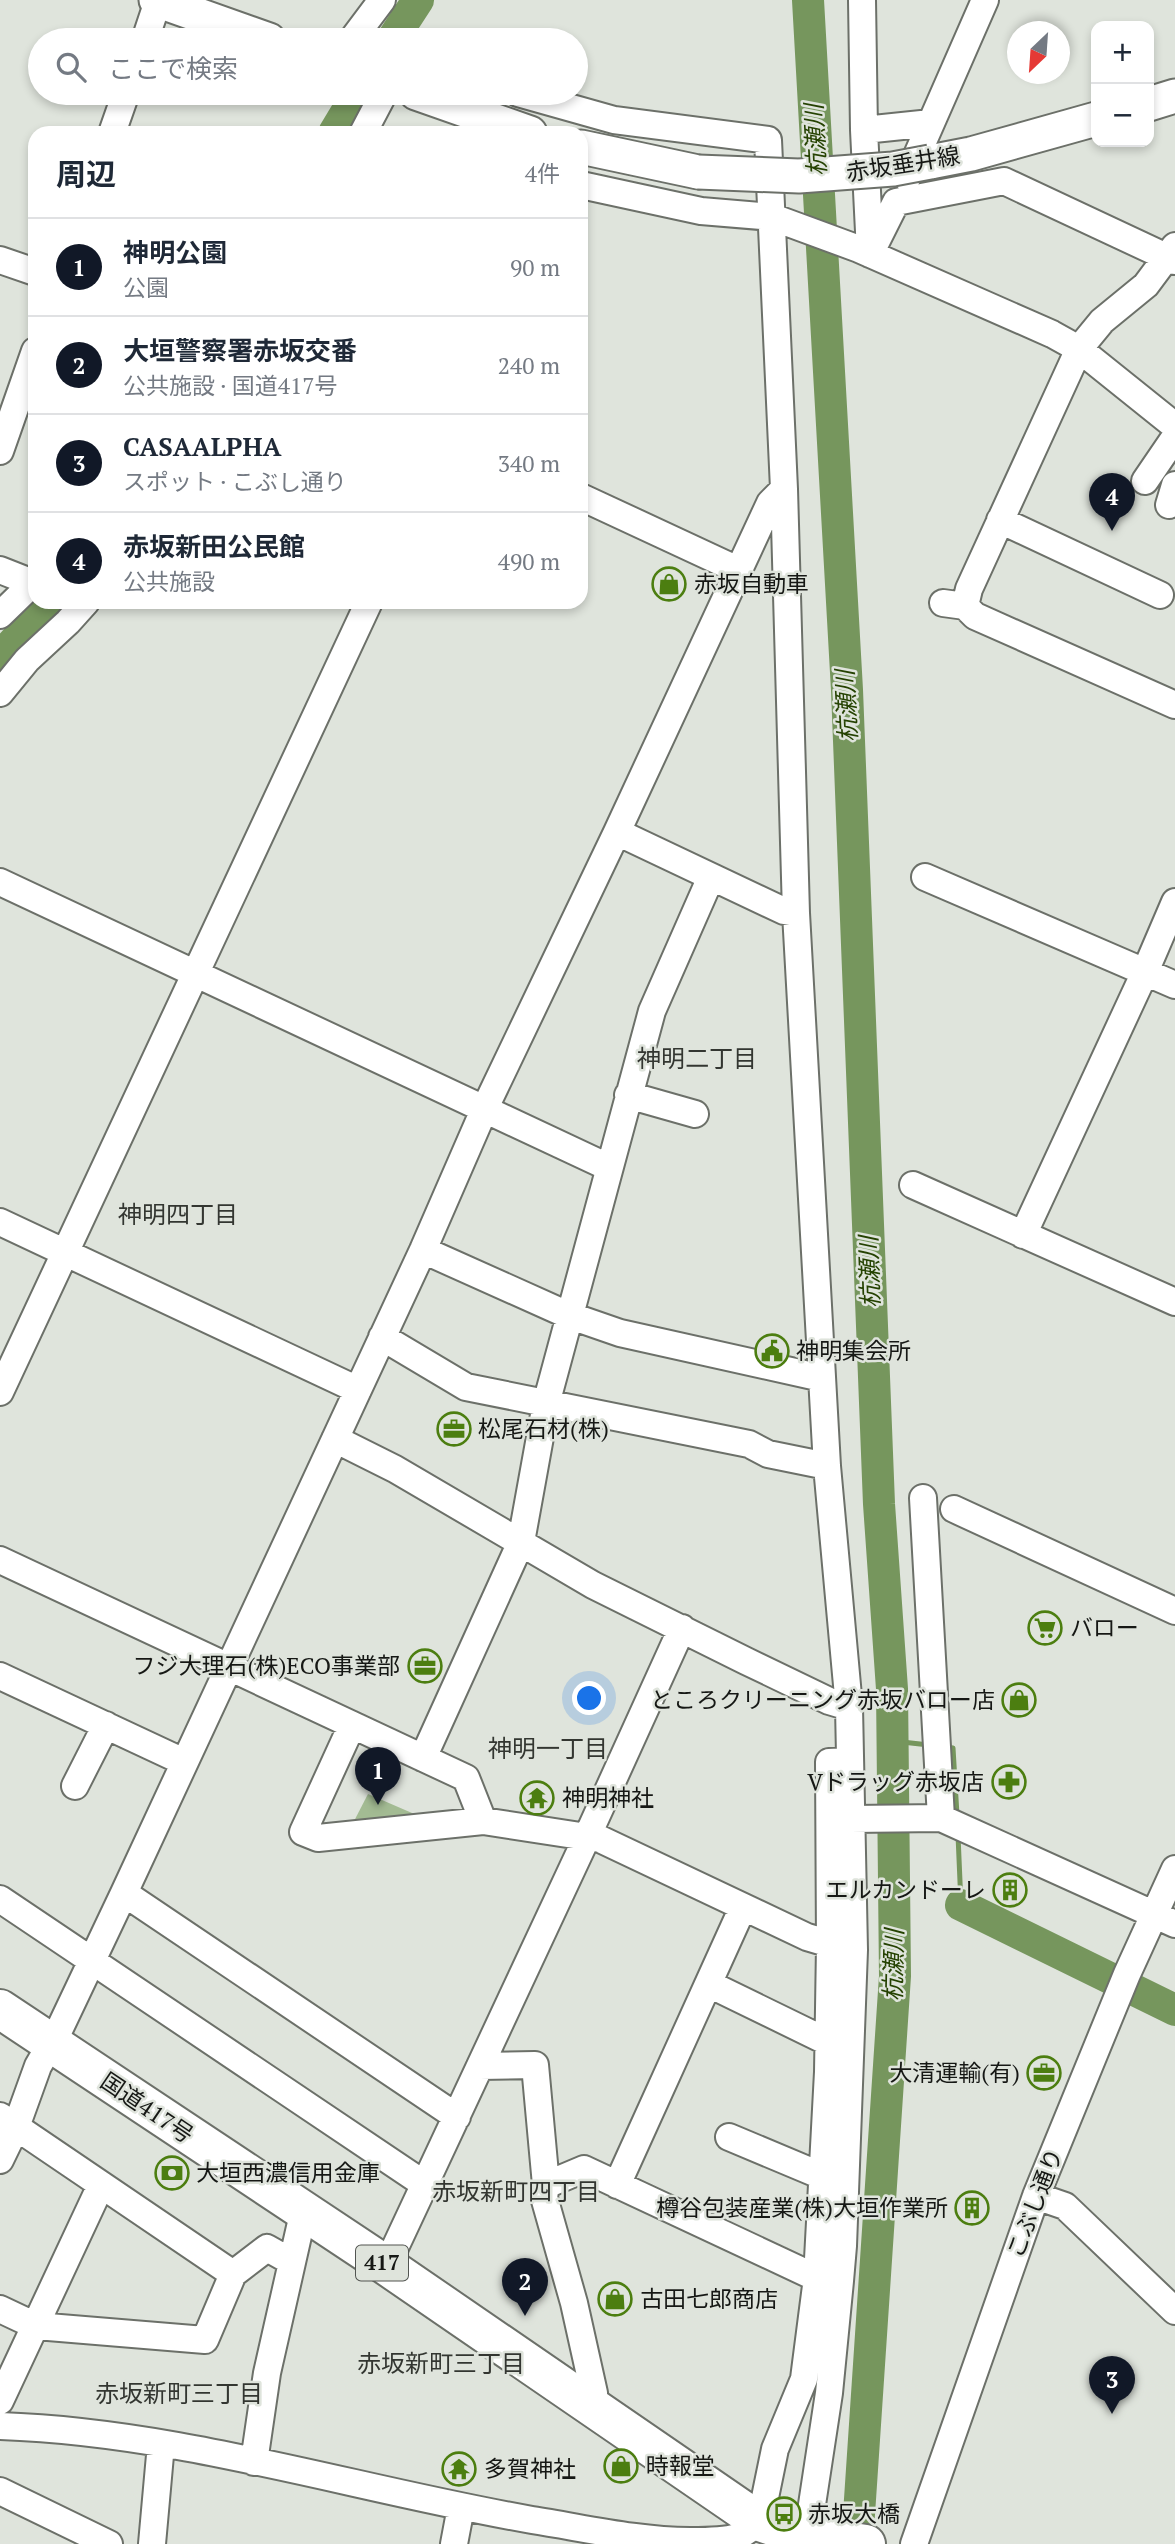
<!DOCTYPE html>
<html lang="ja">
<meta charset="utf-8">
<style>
:root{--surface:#fff;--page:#f2f2f3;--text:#1f2937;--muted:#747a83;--line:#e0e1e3;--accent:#111827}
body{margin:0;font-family:"PT Serif","Noto Sans JP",serif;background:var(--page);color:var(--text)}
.controls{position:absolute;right:21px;top:21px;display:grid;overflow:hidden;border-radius:14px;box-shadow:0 4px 10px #0003}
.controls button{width:63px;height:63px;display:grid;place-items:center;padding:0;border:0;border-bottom:2px solid var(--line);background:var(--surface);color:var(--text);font:35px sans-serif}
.compass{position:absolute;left:1007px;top:21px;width:63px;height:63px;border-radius:50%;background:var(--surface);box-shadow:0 4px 10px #0003;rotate:205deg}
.you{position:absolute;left:590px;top:1699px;width:24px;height:24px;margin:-18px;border:5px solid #fff;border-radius:50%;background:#1a73e8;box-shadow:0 0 0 10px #1a73e833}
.badge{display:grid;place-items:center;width:46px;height:46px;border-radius:50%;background:var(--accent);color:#fff;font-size:23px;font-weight:700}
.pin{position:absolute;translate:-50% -58px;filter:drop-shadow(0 2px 4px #0008)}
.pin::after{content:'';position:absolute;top:37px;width:24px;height:21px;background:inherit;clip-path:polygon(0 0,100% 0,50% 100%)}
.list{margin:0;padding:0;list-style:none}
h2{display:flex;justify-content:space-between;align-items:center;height:91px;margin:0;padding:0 28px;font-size:30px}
h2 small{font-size:23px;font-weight:400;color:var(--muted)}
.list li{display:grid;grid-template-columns:46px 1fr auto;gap:21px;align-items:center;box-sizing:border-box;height:98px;padding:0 28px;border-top:2px solid var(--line)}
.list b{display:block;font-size:26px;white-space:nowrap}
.list p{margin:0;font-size:23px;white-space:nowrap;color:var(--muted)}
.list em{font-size:23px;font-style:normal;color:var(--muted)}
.icon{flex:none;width:38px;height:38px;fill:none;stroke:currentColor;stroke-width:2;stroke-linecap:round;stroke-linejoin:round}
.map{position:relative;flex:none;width:1175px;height:2544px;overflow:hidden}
.search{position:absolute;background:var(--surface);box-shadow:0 4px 10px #0003;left:28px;top:28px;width:560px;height:77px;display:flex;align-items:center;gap:18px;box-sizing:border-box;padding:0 24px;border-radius:38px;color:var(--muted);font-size:26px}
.panel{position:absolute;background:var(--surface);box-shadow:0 4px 10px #0003;left:28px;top:126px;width:560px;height:483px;border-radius:21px}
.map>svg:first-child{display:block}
.green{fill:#a3bb93}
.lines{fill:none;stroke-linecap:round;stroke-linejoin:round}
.stream{stroke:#76965d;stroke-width:5}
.river{stroke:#76965d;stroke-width:32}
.minor-casing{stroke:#6c7069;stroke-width:30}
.major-casing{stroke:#6c7069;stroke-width:37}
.highway-casing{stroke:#6c7069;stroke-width:42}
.minor{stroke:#fff;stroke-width:26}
.major{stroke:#fff;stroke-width:33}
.highway{stroke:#fff;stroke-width:38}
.major-bridge-casing{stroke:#6c7069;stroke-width:37;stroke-linecap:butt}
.major-bridge{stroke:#fff;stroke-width:33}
.labels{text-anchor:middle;stroke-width:5;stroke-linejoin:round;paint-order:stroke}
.shield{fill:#dfe4dc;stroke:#525551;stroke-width:2}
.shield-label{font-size:21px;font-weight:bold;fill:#161815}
.street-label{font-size:23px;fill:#161815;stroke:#dfe4dc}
.poi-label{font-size:23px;fill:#161815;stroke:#dfe4dc;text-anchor:start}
.water-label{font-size:24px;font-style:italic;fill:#254202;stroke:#dfe4dc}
.neighbourhood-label{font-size:24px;fill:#333631;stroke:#dfe4dc}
</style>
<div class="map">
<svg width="1175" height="2544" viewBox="0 0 1175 2544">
<rect width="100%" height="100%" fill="#dfe4dc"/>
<path class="green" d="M368,1794l51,22 -67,9z"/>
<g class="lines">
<path class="stream" d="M893,1741l36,4
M946,1747l7,1 4,67
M958,1835l3,70"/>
<path class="river" d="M808,0l39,690 32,814 13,185 3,287 -38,568
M392,40l26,-40
M334,133l24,-40
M0,657l51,-55
M961,1905l214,105"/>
<defs>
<path id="minor" d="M862,0l2,130
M145,40l13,-39
M352,40l30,-40
M518,93l96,27 154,20 16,349 12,424 31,553 22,241 5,243 -11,296 -3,35 -23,-3 -233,-109 -38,16
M112,133l14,-40
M363,133l21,-40
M907,178l78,-178
M581,185l120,26 71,6 87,32 193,85 27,15 96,77
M870,252l-6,-122 67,-7
M870,254l26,-52 108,-21 171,80
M0,260l35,12
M0,451l35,-100
M1145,481l30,-44
M581,497l157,73
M1169,505l6,-20
M1000,520l160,75
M0,570l33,13 -33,32
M943,603l22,3 10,10 200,89
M965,606l4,-17 110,-240 23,-28 44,-36 29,-39
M0,693l27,-33 41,-38 18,-20
M617,832l167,79 12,2
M925,877l250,108
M0,882l608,285
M628,1095l67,19
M913,1185l262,117
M0,1222l358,168
M1023,1235l122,-263 30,-70
M423,1250l145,65 52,18 202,45
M382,1337l84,50 283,57 19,10 59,12
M0,1392l369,-790
M335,1439l60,30 198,116 153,76 83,40 20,6
M923,1498l18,320
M954,1509l221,102
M0,1560l466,218 17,43 117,18 207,98 37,11
M0,1676l184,86
M352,1725l-49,107 15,6 165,-17
M423,1758l98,-216 25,-138 106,-393 59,-134
M75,1786l31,-61
M851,1819l90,-1 234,106
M124,1893l333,224
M0,1899l424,285
M709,1984l119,58
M480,2066l55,-1 11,120 -2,12 30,106 20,90 -7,10
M0,2116l233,158 34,-26 25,14
M729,2137l93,39
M0,2160l16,-33 22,-61 22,-38 64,-135 299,-643 61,-140 133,-278 153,-329 14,-14
M617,2185l126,-278
M1036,2196l29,10 110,105
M384,2264l9,-12 194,-415 95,-209
M0,2309l36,17 169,14 28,-66
M0,2401l101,-216
M0,2426c180,6 355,63 532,94 52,8 106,21 158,21 13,0 35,0 47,-4 8,-4 16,-11 23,-15l15,-73 29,-70 13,-101 11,-206 2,-127 -1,-183 21,-1
M254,2462l13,-89 33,-146 6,-14
M0,2491l109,53
M152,2544l9,-100
M454,2544l7,-37
M806,2544l23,-151 11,-112
M914,2544l122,-348 91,-222 48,-105"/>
<path id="major" d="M156,0l113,40
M416,93l114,40
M1149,104l26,-8
M581,147l117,25
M930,162l41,-8 125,-35"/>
<path id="highway" d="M0,2009l384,255 376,258 32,11 74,11"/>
</defs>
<use href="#minor" class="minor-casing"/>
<use href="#major" class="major-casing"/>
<use href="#highway" class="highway-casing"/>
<use href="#minor" class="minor"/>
<use href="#major" class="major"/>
<use href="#highway" class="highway"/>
<defs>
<path id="major-bridge" d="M698,172l101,4 94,-7 37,-7"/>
</defs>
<use href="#major-bridge" class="major-bridge-casing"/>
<use href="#major-bridge" class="major-bridge"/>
</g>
<defs>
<symbol id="shop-ring" viewBox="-11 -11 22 22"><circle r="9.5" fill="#dfe4dc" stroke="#4c7e10" stroke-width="1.5"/><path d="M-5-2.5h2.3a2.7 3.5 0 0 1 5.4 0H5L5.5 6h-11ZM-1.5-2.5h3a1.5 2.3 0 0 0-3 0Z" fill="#4c7e10"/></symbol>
<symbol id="civic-ring" viewBox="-11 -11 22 22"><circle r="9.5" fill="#dfe4dc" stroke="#4c7e10" stroke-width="1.5"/><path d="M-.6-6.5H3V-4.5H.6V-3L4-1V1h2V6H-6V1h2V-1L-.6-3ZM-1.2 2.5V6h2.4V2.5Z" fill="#4c7e10"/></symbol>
<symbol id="office-ring" viewBox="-11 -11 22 22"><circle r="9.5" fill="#dfe4dc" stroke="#4c7e10" stroke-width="1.5"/><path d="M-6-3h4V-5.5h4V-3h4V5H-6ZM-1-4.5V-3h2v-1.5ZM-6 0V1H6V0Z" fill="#4c7e10"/></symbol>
<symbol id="supermarket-ring" viewBox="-11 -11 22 22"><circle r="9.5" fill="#dfe4dc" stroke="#4c7e10" stroke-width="1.5"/><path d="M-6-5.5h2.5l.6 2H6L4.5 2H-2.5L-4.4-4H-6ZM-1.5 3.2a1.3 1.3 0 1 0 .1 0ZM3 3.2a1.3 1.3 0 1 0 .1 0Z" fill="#4c7e10"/></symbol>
<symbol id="pharmacy-ring" viewBox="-11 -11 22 22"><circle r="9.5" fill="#dfe4dc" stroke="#4c7e10" stroke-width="1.5"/><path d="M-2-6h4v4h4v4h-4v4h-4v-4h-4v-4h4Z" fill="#4c7e10"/></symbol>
<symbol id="temple-ring" viewBox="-11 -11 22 22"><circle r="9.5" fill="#dfe4dc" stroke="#4c7e10" stroke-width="1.5"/><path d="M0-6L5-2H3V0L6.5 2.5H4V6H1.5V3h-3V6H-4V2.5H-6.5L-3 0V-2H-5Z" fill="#4c7e10"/></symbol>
<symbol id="building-ring" viewBox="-11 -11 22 22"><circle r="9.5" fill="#dfe4dc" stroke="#4c7e10" stroke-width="1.5"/><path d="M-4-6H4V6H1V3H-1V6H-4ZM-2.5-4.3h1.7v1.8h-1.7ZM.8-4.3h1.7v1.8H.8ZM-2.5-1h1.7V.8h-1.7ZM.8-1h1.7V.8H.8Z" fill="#4c7e10"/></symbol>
<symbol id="bank-ring" viewBox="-11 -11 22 22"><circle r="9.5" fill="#dfe4dc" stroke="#4c7e10" stroke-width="1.5"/><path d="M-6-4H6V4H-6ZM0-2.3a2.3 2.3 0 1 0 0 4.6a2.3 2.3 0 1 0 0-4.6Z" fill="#4c7e10"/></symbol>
<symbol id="bus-ring" viewBox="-11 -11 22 22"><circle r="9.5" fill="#dfe4dc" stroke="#4c7e10" stroke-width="1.5"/><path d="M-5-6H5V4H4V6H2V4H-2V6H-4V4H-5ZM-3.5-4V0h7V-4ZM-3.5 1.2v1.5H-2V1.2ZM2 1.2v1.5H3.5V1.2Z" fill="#4c7e10"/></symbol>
</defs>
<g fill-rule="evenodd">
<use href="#shop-ring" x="650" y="565" width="38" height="38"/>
<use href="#civic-ring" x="753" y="1332" width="38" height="38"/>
<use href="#office-ring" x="435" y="1410" width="38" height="38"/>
<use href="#supermarket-ring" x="1026" y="1609" width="38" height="38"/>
<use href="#office-ring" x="406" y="1647" width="38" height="38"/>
<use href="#shop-ring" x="1000" y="1681" width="38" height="38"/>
<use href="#pharmacy-ring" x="990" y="1763" width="38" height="38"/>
<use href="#temple-ring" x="518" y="1779" width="38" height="38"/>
<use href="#building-ring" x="991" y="1871" width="38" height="38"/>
<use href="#office-ring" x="1025" y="2054" width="38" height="38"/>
<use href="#bank-ring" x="153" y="2154" width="38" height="38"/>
<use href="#building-ring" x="953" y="2189" width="38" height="38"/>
<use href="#shop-ring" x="596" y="2280" width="38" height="38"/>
<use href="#shop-ring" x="602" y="2447" width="38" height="38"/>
<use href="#temple-ring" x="440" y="2450" width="38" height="38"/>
<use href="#bus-ring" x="765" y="2495" width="38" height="38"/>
</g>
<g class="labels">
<rect class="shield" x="356" y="2245.5" width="52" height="35" rx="5"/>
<g class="shield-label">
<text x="382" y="2270">417</text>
</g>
<g class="street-label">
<text transform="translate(903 164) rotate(-9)" y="8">赤坂垂井線</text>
<text transform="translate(147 2108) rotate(34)" y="8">国道417号</text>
<text transform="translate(1035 2203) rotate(-69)" y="8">こぶし通り</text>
</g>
<g class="poi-label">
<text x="694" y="592">赤坂自動車</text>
<text x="796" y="1359">神明集会所</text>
<text x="478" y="1437">松尾石材(株)</text>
<text x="1070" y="1636">バロー</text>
<text x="400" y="1674" text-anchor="end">フジ大理石(株)ECO事業部</text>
<text x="995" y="1708" text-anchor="end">ところクリーニング赤坂バロー店</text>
<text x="984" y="1790" text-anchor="end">Vドラッグ赤坂店</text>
<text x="562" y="1806">神明神社</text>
<text x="986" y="1898" text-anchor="end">エルカンドーレ</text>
<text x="1020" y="2081" text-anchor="end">大清運輸(有)</text>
<text x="196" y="2181">大垣西濃信用金庫</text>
<text x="948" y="2216" text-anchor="end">樽谷包装産業(株)大垣作業所</text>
<text x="640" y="2307">古田七郎商店</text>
<text x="646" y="2474">時報堂</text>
<text x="484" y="2477">多賀神社</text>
<text x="808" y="2522">赤坂大橋</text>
</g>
<g class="water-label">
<text transform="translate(816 140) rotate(-93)" y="8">杭瀬川</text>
<text transform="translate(847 706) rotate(-93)" y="8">杭瀬川</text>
<text transform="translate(870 1272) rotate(-92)" y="8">杭瀬川</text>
<text transform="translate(894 1965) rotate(-89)" y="8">杭瀬川</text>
</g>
<g class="neighbourhood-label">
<text x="697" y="1067">神明二丁目</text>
<text x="178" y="1223">神明四丁目</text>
<text x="548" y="1757">神明一丁目</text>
<text x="516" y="2200">赤坂新町四丁目</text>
<text x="441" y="2372">赤坂新町三丁目</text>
<text x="179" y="2402">赤坂新町三丁目</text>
</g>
</g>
</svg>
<div class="controls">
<button>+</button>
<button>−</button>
</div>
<svg class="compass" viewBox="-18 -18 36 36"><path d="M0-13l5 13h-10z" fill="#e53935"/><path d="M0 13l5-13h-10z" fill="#747a83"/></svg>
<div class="you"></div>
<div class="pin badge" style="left:378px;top:1805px">1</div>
<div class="pin badge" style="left:525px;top:2316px">2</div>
<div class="pin badge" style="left:1112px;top:2414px">3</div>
<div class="pin badge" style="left:1112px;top:531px">4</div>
<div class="search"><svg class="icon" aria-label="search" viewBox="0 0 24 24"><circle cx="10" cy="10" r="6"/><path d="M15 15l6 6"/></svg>ここで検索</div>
<section class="panel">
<h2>周辺<small>4件</small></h2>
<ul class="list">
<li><span class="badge">1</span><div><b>神明公園</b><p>公園</p></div><em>90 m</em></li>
<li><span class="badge">2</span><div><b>大垣警察署赤坂交番</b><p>公共施設 · 国道417号</p></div><em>240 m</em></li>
<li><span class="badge">3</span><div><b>CASAALPHA</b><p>スポット · こぶし通り</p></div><em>340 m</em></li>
<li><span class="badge">4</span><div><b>赤坂新田公民館</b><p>公共施設</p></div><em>490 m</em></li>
</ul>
</section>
</div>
